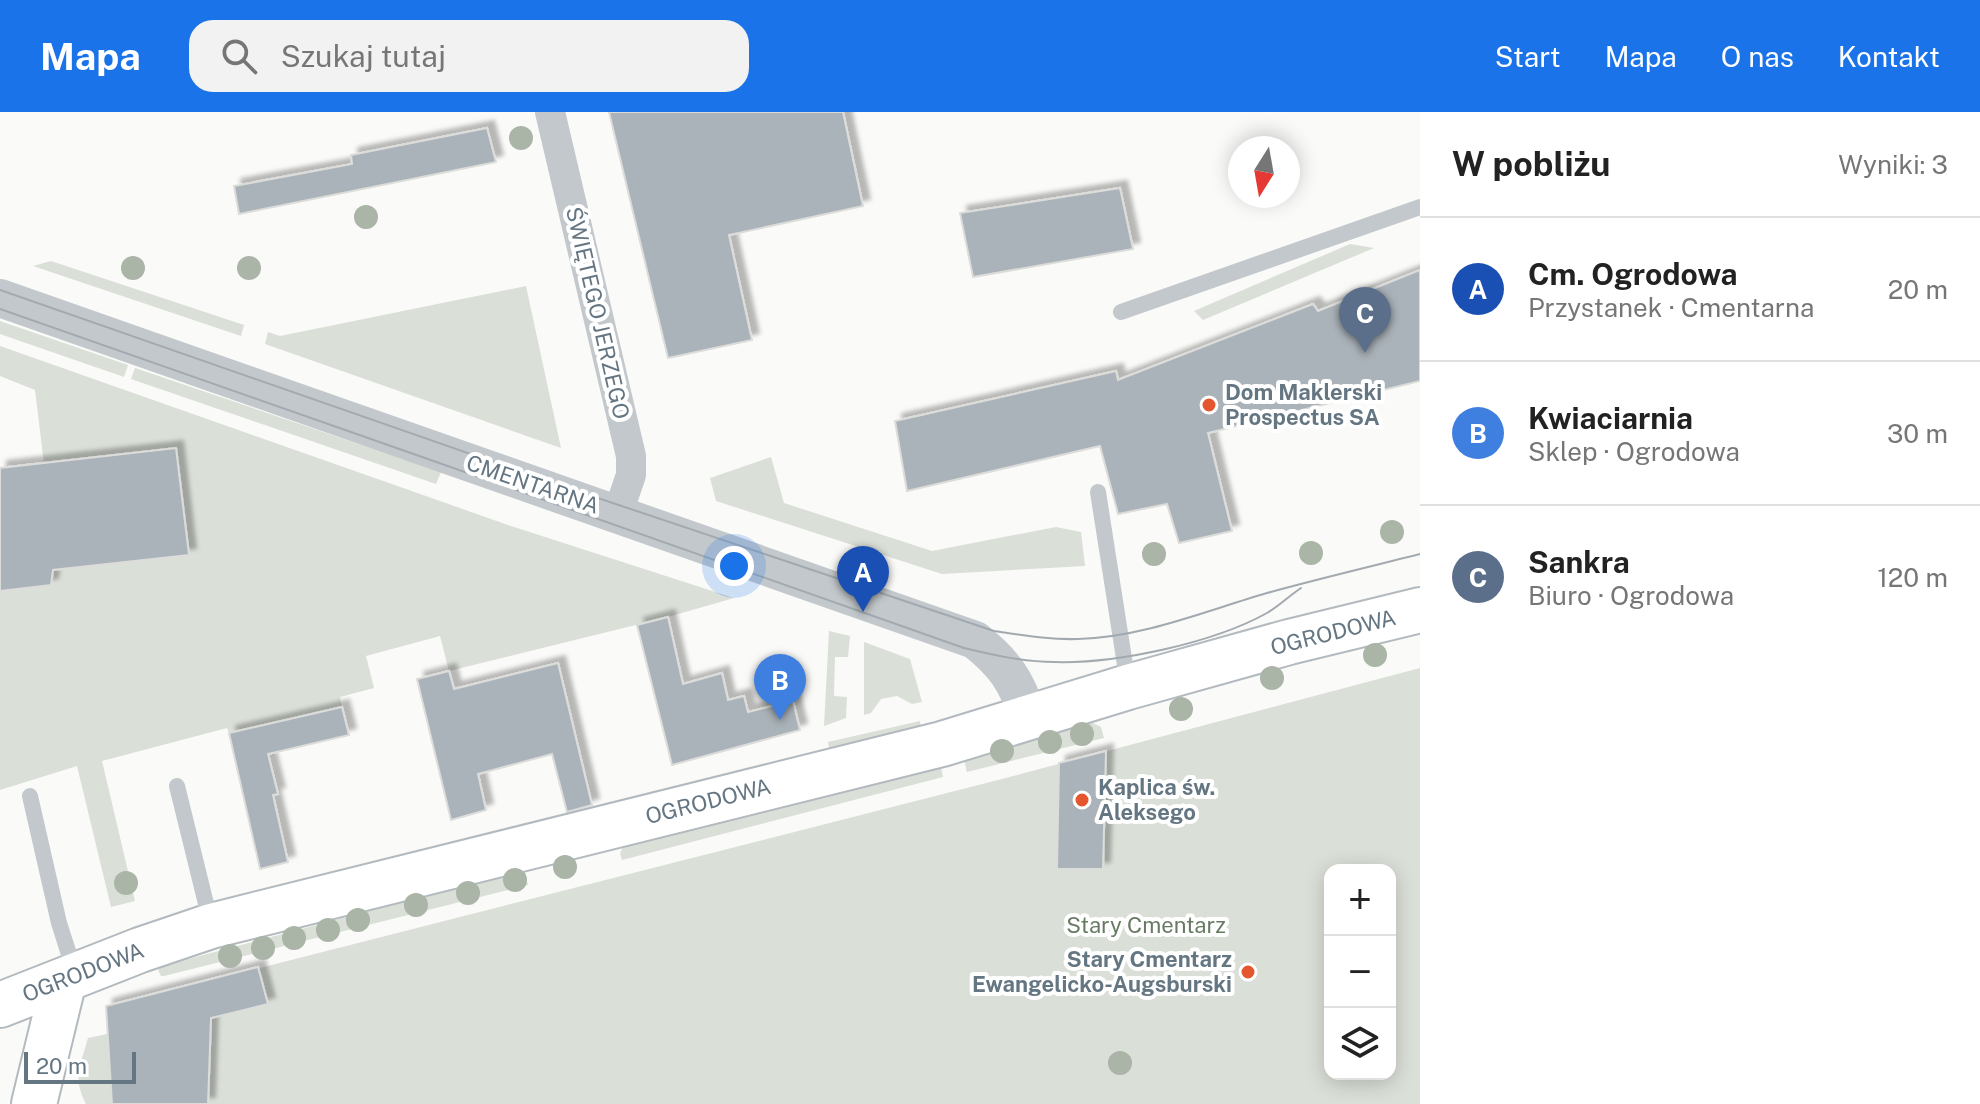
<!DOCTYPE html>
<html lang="pl">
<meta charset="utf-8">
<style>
:root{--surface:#fff;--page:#f2f2f2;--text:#222;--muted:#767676;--line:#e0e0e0;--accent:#1a73e8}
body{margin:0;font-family:"Public Sans",sans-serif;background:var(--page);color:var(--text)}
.controls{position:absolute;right:24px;bottom:24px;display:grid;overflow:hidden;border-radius:16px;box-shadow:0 4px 20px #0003}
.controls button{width:72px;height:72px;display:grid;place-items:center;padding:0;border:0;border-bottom:2px solid var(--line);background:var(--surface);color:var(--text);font:40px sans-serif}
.compass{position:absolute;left:1228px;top:24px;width:72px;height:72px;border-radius:50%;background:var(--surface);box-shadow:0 4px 20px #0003;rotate:191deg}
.scale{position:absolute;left:24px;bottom:20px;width:112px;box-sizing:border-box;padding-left:8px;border:4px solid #657683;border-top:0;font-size:22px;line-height:28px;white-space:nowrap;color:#657683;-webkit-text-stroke:6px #fff;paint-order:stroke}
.you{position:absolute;left:734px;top:454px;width:28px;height:28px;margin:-20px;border:6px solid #fff;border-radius:50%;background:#1a73e8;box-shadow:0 0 0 12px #1a73e833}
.badge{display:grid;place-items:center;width:52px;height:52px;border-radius:50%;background:var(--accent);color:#fff;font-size:26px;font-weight:700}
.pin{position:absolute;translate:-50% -66px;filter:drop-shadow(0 2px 4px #0008)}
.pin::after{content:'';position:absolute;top:42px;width:28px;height:24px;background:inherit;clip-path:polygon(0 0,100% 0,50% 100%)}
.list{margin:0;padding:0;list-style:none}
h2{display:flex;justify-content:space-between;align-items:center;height:104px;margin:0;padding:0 32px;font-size:34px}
h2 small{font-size:26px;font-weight:400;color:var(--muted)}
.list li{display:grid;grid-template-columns:52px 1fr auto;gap:24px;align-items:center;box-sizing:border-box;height:144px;padding:0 32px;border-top:2px solid var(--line)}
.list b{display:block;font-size:30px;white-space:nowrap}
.list p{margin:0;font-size:26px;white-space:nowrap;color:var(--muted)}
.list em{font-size:26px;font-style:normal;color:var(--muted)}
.icon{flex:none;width:44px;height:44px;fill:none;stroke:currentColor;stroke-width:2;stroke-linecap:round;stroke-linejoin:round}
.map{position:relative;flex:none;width:1420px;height:992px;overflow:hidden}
header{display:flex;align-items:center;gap:48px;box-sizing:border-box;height:112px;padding:0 40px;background:var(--accent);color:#fff}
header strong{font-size:38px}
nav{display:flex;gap:44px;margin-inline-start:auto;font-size:28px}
.search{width:560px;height:72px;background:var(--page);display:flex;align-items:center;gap:20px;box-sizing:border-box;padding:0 28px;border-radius:24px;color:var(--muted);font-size:30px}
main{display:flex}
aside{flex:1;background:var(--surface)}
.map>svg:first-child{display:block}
.green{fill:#dadfd7;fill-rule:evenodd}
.building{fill:#aab3b9;stroke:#dcdcda;stroke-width:2;filter:url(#shadow)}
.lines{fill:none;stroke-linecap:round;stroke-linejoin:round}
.secondary-casing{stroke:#b3babf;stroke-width:48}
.service{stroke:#c3c8cc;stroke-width:16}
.minor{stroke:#c3c8cc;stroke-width:30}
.tertiary{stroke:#c3c8cc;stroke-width:38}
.secondary{stroke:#fff;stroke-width:44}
.tram{stroke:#a2aab0;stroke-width:2}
.tree{fill:#aab4a7}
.poi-dot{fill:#e4572e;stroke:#fff;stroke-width:3}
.labels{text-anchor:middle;stroke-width:8;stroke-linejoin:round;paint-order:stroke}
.street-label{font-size:22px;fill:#657683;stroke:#fff}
.poi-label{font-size:22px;font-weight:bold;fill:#657683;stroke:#fff;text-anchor:start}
.park-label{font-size:22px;fill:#687a64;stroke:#fff}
</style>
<header>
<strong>Mapa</strong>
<div class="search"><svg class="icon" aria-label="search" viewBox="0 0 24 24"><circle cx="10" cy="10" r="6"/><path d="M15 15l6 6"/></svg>Szukaj tutaj</div>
<nav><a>Start</a><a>Mapa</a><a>O nas</a><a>Kontakt</a></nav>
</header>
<main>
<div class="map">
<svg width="1420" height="992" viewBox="0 0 1420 992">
<defs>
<filter id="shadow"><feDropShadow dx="7" dy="-7" stdDeviation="2" flood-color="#0004"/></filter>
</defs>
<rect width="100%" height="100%" fill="#fafaf8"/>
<path class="green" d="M1350,132l24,4 -171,72 -9,-9z
M51,149l193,64 -3,11 -208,-70z
M526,174l35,162 -296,-104 3,-12 12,4z
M0,209l128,44 -4,12 -124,-43z
M0,234l511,180 223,72 -66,19 -219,54 -9,-35 -74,20 8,32 -34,9 2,10 -113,26 -2,-5 -125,33 33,140 -24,6 -34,-141 -77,24v-199l50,-6 3,-15 136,-15 -13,-106 -132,15 -9,-74 -35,-14z
M135,256l306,104 -5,12 -305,-105z
M771,345l13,46 148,48 124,-24 25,5 4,34 -143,8 -226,-73 -6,-23z
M829,519l21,5 -2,21h-13l-1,39 13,1 -1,21 -22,8z
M864,530l46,17 12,43 -10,2 -15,-8 -16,3 -10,14 -7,2z
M1420,556v436h-1248l-6,-112 832,-212zM1330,758h60v204h-60z
M920,609l1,8 -91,25 -2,-12z
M1091,610l10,5 3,11 -137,34 -4,-17z
M940,650l3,15 -321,83 -2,-6 4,-11z
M524,758l4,15 -364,91h-3l-3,-6 4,-4z
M107,922l5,70h-26c-14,-26 -5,-40 2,-66z"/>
<path class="building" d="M609,0h234l20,94 -134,29 23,105 -84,18z
M487,16l9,34 -257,52 -5,-28 118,-22 -1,-9z
M1120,76l13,61 -160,28 -13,-64z
M1420,158v111l-212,52 24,98 -53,12 -12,-39 -49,10 -18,-68 -193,45 -12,-70 221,-50 2,9 195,-76 5,7z
M176,336l13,107 -136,15 -2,15 -51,6v-123z
M668,505l15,67 39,-11 6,27 16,-4 4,16 45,-11 7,29 -128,35 -35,-140z
M558,551l34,142 -25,7 -15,-58 -74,20 8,36 -35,10 -34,-141 32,-8 5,18z
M342,595l7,28 -81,19 10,40 -5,1 15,67 -28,7 -31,-136z
M1106,639l-3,118h-46l2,-106z
M258,855l10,37 -57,14 -3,86h-96l-6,-98z"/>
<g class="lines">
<defs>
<path id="secondary" d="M0,893l140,-55 71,-24 731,-182 186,-57 161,-45 131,-32
M34,992l30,-124"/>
</defs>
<use href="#secondary" class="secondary-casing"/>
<path class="service" d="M1121,200l299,-105
M1098,380l30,192
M177,674l34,138
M30,684l29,127 16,50"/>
<path class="minor" d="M550,0l81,344v19l-13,38"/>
<path class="tertiary" d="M0,186l975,342c29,23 42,41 53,77"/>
<use href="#secondary" class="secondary"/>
<path class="tram" d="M0,178l574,200 420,141c28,4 56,9 84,8 66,-2 127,-28 189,-46 51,-14 102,-26 153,-39
M0,197c322,112 642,226 964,339 29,7 60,14 90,14 62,2 159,-19 213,-49 12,-7 22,-17 34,-25"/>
</g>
<g class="tree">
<circle cx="521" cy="26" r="12"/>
<circle cx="366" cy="105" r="12"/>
<circle cx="133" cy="156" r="12"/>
<circle cx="249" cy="156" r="12"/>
<circle cx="1392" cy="420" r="12"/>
<circle cx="1311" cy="441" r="12"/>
<circle cx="1154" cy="442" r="12"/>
<circle cx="1375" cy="543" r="12"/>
<circle cx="1272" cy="566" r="12"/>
<circle cx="1181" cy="597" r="12"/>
<circle cx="1082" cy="622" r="12"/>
<circle cx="1050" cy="630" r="12"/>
<circle cx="1002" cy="639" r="12"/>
<circle cx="565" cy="755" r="12"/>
<circle cx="515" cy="768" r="12"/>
<circle cx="126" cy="771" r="12"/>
<circle cx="468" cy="781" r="12"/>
<circle cx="416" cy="793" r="12"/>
<circle cx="358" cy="808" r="12"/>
<circle cx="328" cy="818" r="12"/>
<circle cx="294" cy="826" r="12"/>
<circle cx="263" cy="836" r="12"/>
<circle cx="230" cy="844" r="12"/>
<circle cx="1120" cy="951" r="12"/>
</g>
<g class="poi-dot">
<circle cx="1209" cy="293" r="8"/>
<circle cx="1082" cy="688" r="8"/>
<circle cx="1248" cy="860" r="8"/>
</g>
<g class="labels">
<g class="street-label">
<text transform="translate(598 201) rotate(77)" y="8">ŚWIĘTEGO JERZEGO</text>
<text transform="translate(533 372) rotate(19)" y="8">CMENTARNA</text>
<text transform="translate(1333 520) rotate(-14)" y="8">OGRODOWA</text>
<text transform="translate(708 689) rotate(-14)" y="8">OGRODOWA</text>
<text transform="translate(83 860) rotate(-21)" y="8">OGRODOWA</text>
</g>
<g class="poi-label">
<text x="1225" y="288">Dom Maklerski<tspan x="1225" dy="25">Prospectus SA</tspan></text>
<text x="1098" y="683">Kaplica św.<tspan x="1098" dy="25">Aleksego</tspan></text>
<text x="1232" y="855" text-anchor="end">Stary Cmentarz<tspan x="1232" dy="25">Ewangelicko-Augsburski</tspan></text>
</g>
<g class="park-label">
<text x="1146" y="821">Stary Cmentarz</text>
</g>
</g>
</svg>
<div class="controls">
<button>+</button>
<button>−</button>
<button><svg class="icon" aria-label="layers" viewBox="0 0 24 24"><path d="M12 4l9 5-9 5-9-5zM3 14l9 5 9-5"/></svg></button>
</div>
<svg class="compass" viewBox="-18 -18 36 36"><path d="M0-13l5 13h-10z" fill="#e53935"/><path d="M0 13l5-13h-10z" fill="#767676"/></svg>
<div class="scale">20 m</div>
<div class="you"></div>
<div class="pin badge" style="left:863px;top:500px;background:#1a4fb4">A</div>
<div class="pin badge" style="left:780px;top:608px;background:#3f7fe0">B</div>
<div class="pin badge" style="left:1365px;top:241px;background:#5c6f8a">C</div>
</div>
<aside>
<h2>W pobliżu<small>Wyniki: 3</small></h2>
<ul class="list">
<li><span class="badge" style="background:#1a4fb4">A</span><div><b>Cm. Ogrodowa</b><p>Przystanek · Cmentarna</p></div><em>20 m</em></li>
<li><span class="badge" style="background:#3f7fe0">B</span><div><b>Kwiaciarnia</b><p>Sklep · Ogrodowa</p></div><em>30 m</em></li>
<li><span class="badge" style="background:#5c6f8a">C</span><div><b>Sankra</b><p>Biuro · Ogrodowa</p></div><em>120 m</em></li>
</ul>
</aside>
</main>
